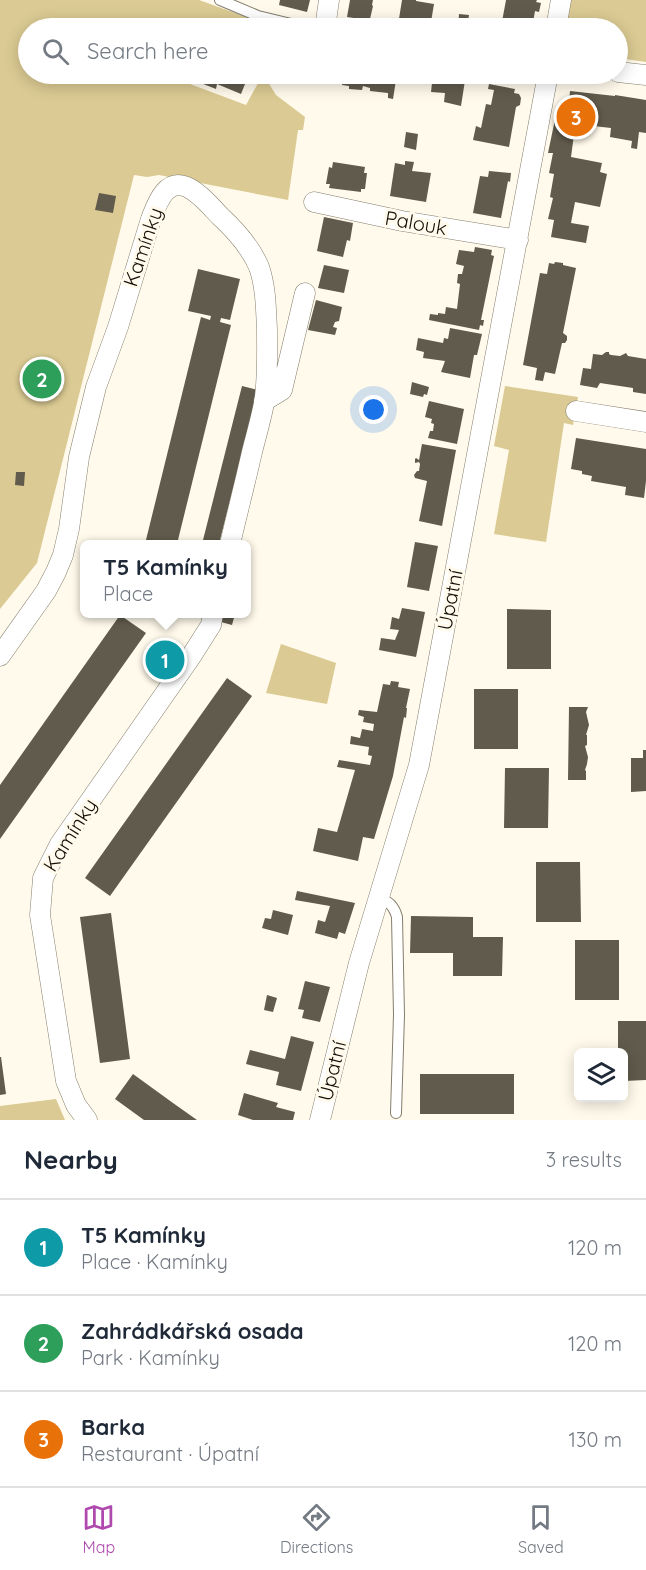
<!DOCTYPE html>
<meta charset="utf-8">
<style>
:root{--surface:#fff;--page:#f6f6f7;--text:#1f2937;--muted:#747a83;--line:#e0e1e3;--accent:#af49ae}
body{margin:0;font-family:Quicksand,sans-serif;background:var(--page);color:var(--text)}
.controls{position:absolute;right:18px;bottom:18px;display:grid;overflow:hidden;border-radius:9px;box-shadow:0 3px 15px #0003}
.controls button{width:54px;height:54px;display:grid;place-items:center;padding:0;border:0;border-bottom:2px solid var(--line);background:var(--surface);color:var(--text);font:30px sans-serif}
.you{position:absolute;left:374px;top:410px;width:21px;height:21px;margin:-15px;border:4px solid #fff;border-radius:50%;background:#1a73e8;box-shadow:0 0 0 9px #1a73e833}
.badge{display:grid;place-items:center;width:39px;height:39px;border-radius:50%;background:var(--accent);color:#fff;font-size:20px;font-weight:700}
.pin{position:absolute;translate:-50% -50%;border:3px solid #fff;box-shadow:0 2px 6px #0006}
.popup{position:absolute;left:80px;top:540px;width:171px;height:78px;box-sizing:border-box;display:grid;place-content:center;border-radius:9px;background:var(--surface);filter:drop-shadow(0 2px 4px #0005);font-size:20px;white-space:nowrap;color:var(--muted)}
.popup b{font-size:22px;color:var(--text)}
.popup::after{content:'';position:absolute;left:50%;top:100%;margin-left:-12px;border:12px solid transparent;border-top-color:var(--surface)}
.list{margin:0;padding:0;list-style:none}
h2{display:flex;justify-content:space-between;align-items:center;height:78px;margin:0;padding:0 24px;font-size:26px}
h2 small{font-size:20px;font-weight:400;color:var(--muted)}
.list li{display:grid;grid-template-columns:39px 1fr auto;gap:18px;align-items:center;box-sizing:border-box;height:96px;padding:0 24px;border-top:2px solid var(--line)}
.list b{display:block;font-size:22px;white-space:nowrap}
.list p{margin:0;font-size:20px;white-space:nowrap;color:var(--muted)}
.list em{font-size:20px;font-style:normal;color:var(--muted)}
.icon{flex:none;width:33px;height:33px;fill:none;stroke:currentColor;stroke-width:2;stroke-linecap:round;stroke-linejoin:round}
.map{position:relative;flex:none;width:646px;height:1120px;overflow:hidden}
.search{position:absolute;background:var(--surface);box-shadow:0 3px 15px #0003;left:18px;right:18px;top:18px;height:66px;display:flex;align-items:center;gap:15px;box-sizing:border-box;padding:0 21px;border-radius:33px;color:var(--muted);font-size:22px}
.sheet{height:366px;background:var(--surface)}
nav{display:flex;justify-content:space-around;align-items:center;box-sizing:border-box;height:84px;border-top:2px solid var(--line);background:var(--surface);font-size:16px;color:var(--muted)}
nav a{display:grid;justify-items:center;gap:3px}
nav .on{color:var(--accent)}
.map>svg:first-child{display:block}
.green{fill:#dbca93}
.building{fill:#605b4c}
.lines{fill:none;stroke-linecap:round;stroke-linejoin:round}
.lane-casing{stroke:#837e6d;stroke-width:12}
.street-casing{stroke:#837e6d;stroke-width:21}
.lane{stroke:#fff;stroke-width:10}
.street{stroke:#fff;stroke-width:20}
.labels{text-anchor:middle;stroke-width:6;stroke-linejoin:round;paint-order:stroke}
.street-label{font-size:20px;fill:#121009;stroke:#fffaeb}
</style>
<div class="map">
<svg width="646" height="1120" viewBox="0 0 646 1120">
<rect width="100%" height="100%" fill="#fffaeb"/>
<path class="green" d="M0,0h199l64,23 -1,5h-61l-26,-8 -15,3v5h-132v46h150l12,10 56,21 17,-31 13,21 29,22 -2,13h-5l-10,70 -129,-25 -12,2 -13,-2 -97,388 -37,46z
M569,0h77v62l-28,-4v-30h-55z
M505,386l73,11 -5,28 -9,-2 -18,119 -52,-8 15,-84 -15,-4z
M281,644l55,19 -9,41 -61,-11z
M56,1099l9,21h-65v-14z"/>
<path class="building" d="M280,0h30l-3,12 -28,-7z
M350,0h23l-1,5 1,1 -3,13 -3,1 -20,-3z
M402,0h14v1l18,3 -4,24 -32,-3z
M506,0h31l-1,2 5,1 -2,9 -4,-1 -3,17 -31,-1z
M459,14l10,1 -2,13h-9z
M196,74h53l-8,20 -24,-10 -1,5 -23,-9z
M343,74h54l-4,25 -5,-1v-5l-18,-2v-3l-7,-2 -1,4 -13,-1v-3l-7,-1z
M433,74h33l-5,32 -17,-4 1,-9 -14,-1z
M489,84l26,5 -1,4 5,1 2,4 -1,7 -4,2 -7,40 -36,-7 3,-14 5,2 5,-24 5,1 3,-15 -6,-1z
M570,91l45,5v-1l31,5v33l-7,-1 -2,17 -6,-1 1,-7 -22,-4 1,-9 -44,-5v3l8,1 -4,30 31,6 -2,9 7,2 -7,33 -25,-5 -4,21 18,3 -3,17 -35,-6 3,-17 -6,-1 5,-21 -3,-1 4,-23 -5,-1 4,-20h-5l10,-48 11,1z
M406,132l12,2 -2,16 -12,-3z
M405,161l9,1 -2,9 19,2 -5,29 -36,-6 5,-33 10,2z
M333,162l32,5 -1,6h3l-2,16h-4v3l-32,-4 1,-4h-4l3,-17 3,1z
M489,171l22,2 -1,9 -2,-1 -7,37 -28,-5 7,-37 8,1z
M99,193l17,3 -3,17 -18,-3z
M324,217l29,6 -3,18 -3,-1 -4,17 -26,-6z
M475,247l17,3 -1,5 3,1 -13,64h3l-1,6 -3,-1 -1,5 -50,-10 1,-6 8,1v-2l7,1 1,-7 11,2 3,-25 -3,-1 1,-9h4l2,-8 -8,-2 3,-14 15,2z
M555,262l8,1v2l13,3 -13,65 4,3v4l-2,3h-3l-7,31 -10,-2 -2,9 -8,-1 2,-12 -14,-3 17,-92 7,1 2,-11 5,1z
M324,265l25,5 -5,23 -26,-5z
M198,269l42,10 -10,41 -9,-2 -1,4 11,3 -54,219h-32l56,-227 9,3 1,-4 -23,-5z
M316,300l26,7 -3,14 -4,1 -2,5 4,1 -2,7 -27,-5z
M450,328l32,6 -5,21h-3l-4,23 -29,-6 4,-11 -22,-3 1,-6 -8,-2 2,-12 25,5 1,-5 4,1z
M606,352h3v2l2,1 9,1 6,-3 2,3 18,3v35l-13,-2v-4l-33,-5 -3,5 -17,-3 3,-17 8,1 2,-15 9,1z
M412,382l17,5 -2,8 -3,-1 -1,3 -13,-3z
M242,386l16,4 -39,154h-17z
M429,401l35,8 -7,35 -29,-6 2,-7h3l1,-7 -3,-1 1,-4 -7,-2z
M576,438l70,11v32l-2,17 -19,-3 1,-8 -35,-6 1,-5 -10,-2v-3l-11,-2z
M422,444l34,6 -14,76 -23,-5 8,-40 -12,-3 -1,-3 3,-4h2l1,-7 -1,-2 -4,1v-4l1,-1 3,2z
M16,472h9l-1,14 -9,-1z
M415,542l23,4 -9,45 -22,-4z
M402,608l23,4 -9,45 -37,-7 2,-12 14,2 4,-10 -9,-1 2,-12 7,2z
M507,609l44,1v59h-44z
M223,614h12l-3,11 -11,-3z
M120,615l26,18 -146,206v-54z
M164,651l11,7 -8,11 -11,-7z
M227,678l25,18 -142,200 -25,-18z
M391,681l8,1 -1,5 12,2 -4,19h1l-1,10 -2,-1 -11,59 -19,63 -11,-2 -5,24 -45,-10 5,-23 19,4 18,-62 -18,-3 2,-7 31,5 2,-9 -4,-1 1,-8 -19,-3 1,-8 9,2 2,-9 11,2 1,-7 -11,-2 1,-5 -6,-2 1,-5 18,2 6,-28 7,1z
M474,689h44v60h-44z
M569,707h19l-2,5 3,13 -3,10h1v10l-2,1 3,11 -1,7 -2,6 1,1v9h-18z
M643,750h3v41l-15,1v-34h12z
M505,768h44l-1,60h-44z
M536,862h44l1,60h-45z
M297,891l58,12 -10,31 -6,-2 -2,7 -22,-6 3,-13 7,2 5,-16 -35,-6z
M273,910l20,5 -5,20 -26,-7 3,-10 6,1z
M111,913l19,146 -30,4 -20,-146z
M411,916l62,1v20h30l-1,39h-49v-23h-43z
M575,940h44v60h-44z
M305,981l25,6 -10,35 -18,-4 2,-8 -6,-1z
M267,995l10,3 -4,14 -9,-2z
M618,1021h28v59l-22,1v-28l-6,-1z
M291,1036l23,6 -13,49 -25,-6 3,-13 -33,-8 4,-14 35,9z
M0,1057h1l5,37 -6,1z
M133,1074l40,29 24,17h-53l-29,-21z
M420,1074h94v40h-94z
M244,1093l34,10 -2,4 19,5 -2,8h-40l-15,-5z"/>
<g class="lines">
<defs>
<path id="lane" d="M220,0l38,16 50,12
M379,897c10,5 15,9 18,20l2,98 -3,98"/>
<path id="street" d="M325,28l4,-28
M556,28l5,-28
M618,72l28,3
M314,202l88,19 116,19
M264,401l18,-11 23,-97
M576,411l70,11
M0,656l46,-65 10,-19 7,-17 6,-26 10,-72 17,-70 22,-60 33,-108c6,-15 14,-41 36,-32 13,6 24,20 34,30 15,14 30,31 38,50 7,20 7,43 8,63 0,23 1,51 -3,73 -3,16 -8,33 -12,49 -7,31 -15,62 -22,92
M87,1120l-11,-15 -10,-24 -26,-166 3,-37 17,-34 132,-189 19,-30 2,-11
M320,1120l39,-157 60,-198 129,-691"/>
</defs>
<use href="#lane" class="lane-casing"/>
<use href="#street" class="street-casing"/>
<use href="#lane" class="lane"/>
<use href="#street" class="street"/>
</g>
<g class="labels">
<g class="street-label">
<text transform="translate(416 223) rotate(10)" y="7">Palouk</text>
<text transform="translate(143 247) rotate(-71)" y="7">Kamínky</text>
<text transform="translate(450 600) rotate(-79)" y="7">Úpatní</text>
<text transform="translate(70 835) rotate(-58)" y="7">Kamínky</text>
<text transform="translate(332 1071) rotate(-76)" y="7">Úpatní</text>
</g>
</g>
</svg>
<div class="controls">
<button><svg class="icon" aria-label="layers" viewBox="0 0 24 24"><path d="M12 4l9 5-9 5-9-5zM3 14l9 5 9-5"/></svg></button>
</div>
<div class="you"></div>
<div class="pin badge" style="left:165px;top:660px;background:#0f9aa8">1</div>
<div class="popup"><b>T5 Kamínky</b>Place</div>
<div class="pin badge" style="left:42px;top:379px;background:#2e9e5b">2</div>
<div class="pin badge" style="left:576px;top:117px;background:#e8710a">3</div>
<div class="search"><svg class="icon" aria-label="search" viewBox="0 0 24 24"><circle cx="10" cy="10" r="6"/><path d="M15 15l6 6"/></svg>Search here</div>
</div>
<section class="sheet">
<h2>Nearby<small>3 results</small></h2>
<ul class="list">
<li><span class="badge" style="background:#0f9aa8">1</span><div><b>T5 Kamínky</b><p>Place · Kamínky</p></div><em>120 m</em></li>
<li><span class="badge" style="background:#2e9e5b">2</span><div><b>Zahrádkářská osada</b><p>Park · Kamínky</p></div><em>120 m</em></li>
<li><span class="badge" style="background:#e8710a">3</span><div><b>Barka</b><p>Restaurant · Úpatní</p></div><em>130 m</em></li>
</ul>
</section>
<nav>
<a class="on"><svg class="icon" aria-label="map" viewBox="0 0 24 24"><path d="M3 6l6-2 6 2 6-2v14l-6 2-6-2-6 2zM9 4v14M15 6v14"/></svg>Map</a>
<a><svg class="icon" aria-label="directions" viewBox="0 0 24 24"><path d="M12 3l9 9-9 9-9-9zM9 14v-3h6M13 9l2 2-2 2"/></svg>Directions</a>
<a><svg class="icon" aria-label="saved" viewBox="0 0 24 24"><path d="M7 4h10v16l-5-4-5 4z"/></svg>Saved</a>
</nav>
